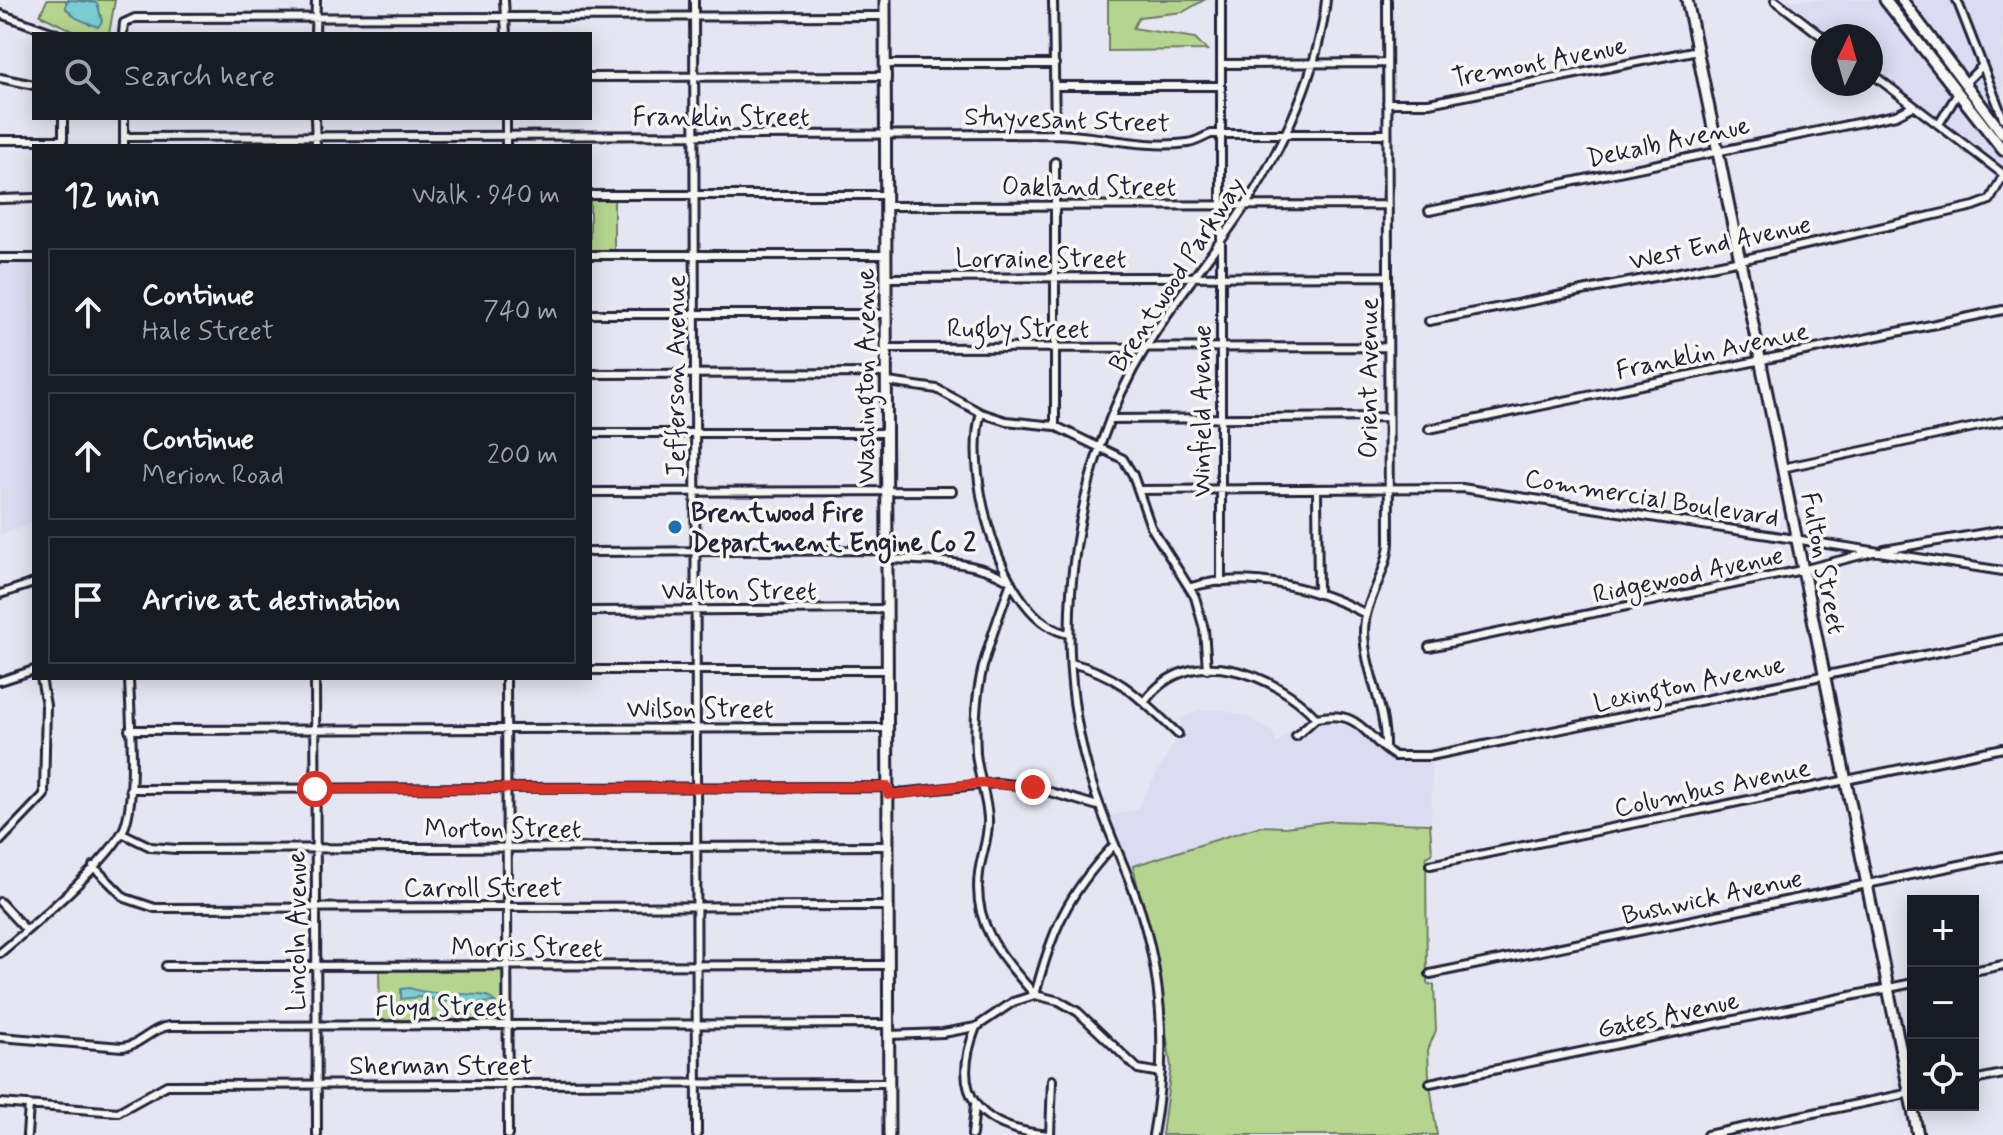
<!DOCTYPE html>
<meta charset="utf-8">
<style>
:root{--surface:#171b24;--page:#242831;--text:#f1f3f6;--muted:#9ea1a6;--line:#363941}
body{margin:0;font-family:Mynerve,sans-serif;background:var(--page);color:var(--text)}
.controls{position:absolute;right:24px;bottom:24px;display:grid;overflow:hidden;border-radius:0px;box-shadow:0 4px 20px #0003}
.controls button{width:72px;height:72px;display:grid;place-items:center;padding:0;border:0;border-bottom:2px solid var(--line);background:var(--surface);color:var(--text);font:40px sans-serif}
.compass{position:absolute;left:1811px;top:24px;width:72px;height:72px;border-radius:50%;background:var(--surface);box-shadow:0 4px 20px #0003;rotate:5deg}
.stop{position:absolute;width:24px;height:24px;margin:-18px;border:6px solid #d93025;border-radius:50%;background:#fff}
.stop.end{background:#d93025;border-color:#fff;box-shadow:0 2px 8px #0008}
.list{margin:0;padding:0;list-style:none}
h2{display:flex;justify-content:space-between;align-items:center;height:104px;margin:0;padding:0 32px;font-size:34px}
h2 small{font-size:26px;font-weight:400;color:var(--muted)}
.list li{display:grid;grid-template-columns:52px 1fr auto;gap:24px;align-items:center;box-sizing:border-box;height:128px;margin:0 16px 16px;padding:0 16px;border:2px solid var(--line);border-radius:0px}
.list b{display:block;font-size:30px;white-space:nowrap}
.list p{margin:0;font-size:26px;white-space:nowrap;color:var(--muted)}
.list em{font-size:26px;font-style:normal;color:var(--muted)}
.icon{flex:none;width:44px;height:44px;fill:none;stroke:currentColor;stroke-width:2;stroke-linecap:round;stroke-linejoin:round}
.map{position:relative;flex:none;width:2003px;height:1135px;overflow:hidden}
.search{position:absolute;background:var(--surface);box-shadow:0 4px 20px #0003;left:32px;top:32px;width:560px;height:88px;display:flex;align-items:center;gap:20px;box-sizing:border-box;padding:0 28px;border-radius:0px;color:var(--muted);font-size:30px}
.panel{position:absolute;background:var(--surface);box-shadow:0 4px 20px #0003;left:32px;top:144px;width:560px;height:536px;border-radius:0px}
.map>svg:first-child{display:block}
.built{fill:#dbdbf2}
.green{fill:#b5d58f;stroke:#6c7c65;stroke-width:2}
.water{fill:#7bccd4;stroke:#578897;stroke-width:2}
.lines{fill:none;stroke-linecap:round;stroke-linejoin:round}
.street-casing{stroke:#22223b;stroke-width:12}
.secondary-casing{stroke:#22223b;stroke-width:15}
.street{stroke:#f6f6f2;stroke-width:6}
.secondary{stroke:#f6f6f2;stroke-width:9}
.route{stroke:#d93025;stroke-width:10}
.poi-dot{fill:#1f6fb2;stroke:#f6f6f2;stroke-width:3}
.labels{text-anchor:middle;stroke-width:7;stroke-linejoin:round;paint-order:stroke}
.street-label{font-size:26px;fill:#22223b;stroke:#f6f6f2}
.poi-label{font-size:26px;font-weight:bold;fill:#22223b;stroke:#f6f6f2;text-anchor:start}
</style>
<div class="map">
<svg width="2003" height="1135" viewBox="0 0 2003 1135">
<rect width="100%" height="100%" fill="#e6e6f2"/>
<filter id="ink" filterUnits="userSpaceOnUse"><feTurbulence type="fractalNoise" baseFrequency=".0125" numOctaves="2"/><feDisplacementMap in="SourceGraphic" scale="16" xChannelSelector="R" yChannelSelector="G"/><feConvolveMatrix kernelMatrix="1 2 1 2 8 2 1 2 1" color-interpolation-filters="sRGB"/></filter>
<g filter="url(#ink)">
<path class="built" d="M1787,0h216v170l-132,-104v-30h-38z
M0,262h34v261l-34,11z
M1199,710h24l28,8 24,16 1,10 34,-28 8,6 35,5 40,33 39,1 -1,60 -176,4 -121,50 -25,-60 27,-5 45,-79v-13z"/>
<path class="green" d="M47,0h24l-5,2v7l24,16 12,-4 -5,-18 -25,-3h43l-6,34h-30l-39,-19z
M1108,0h96l-21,12 -44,5 -6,11 62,10 12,12 -99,1z
M590,198h24v54h-24z
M1332,821l98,3 2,30 -6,3 1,127 7,1 2,45 -8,20 1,27 8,58h-275l9,-68 -14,-97 -24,-104 127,-40 25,1z
M379,969h124v51h-123z"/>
<path class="water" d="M71,0l26,3 5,18 -4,6 -22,-9 -10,-10v-6z
M409,988c27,9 53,4 78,8l8,6 -30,2 -46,-7 -18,2v-10z"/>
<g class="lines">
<defs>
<path id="street" d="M504,0l2,34
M694,0l3,1135
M1053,0l2,134
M1775,0l48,37
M1957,0l46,118
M0,14l57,20
M123,34l1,-11 11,-5 750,-2
M315,34l1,-34
M887,64h168
M1221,64l166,-1
M1871,73l132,101
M590,77l297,-1
M0,78l34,7
M1964,84l18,-18
M1055,86h166
M1387,103h42l269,-53
M63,118v28
M124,118v28
M315,118l1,28
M506,118v28
M1939,124l19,-31
M124,137l931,-3c45,1 87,15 133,9 8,-1 15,-6 23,-9h176
M0,140h63
M590,195h297
M0,199l34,-1
M887,206l500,-1
M1429,211l467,-96 18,-9
M590,255h297
M0,258h34
M887,278l501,-2
M590,314h297
M1429,321l312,-61 233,-54 16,-6 13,-24
M887,348l501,-1
M590,374l296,-1
M888,382l49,7 44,24 25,8 49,5 68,33 10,16 18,52 44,70 9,32 3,40
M981,413c-18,57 20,209 88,221
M1111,419l277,-2
M1055,426v-264
M1429,429l574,-119
M590,433h297
M1782,468l221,-47
M1138,490l324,-2 541,83
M1317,490l1,104
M590,492l362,-1
M1884,550l119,-20
M590,552l297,-2
M887,559c38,1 92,1 124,23 -23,66 -39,98 -35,171 2,23 11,44 12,66 1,19 -7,36 -9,54 -7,53 24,85 56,122
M1221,582v-582
M1191,587c56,-17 125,0 175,27
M0,594l34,-11
M590,611l297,-2
M1429,647l373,-77 71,-18
M1071,663c52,13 70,37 107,71
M590,670h297
M315,678l2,457
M506,678l2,457
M0,681l34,-11
M1146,700c44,-59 129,-27 170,18 47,-9 47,19 79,38h35l573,-117
M129,730l758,-2
M1296,736l20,-18
M1385,748c1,-43 -20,-75 -21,-116 0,-32 23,-57 25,-89l-2,-543
M130,789l758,-2
M888,794l109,-11 36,4 65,19
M122,833l29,14 25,2 712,-3
M0,841l44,-46 2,-90 -5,-27
M1430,865l573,-117
M93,866l32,32 30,10 733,-2
M0,902l25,27
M0,953c29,-24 114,-96 125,-127 12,-35 5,-109 4,-148
M166,966l723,-1
M1973,971l30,-6
M1430,974l573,-118
M1035,995c17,-65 32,-100 78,-149
M976,1027c-27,68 3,102 73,108
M889,1035l54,-2 33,-6 37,-25 22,-7 24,6 19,11 60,57 23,4
M0,1037l122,10c18,-1 29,-19 47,-21l720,-2
M1973,1080l30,-6
M1430,1083l483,-100
M0,1103l118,9 49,-27 722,-2
M27,1135l2,-30
M972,1135l3,-30
M1050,1135l2,-55
M1153,1135c16,-84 9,-172 -22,-251 -15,-38 -32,-74 -43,-114 -20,-72 -23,-149 -12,-223 10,-69 33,-140 70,-200 30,-50 69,-95 101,-144 37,-58 72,-134 79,-203
M1707,1135l204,-42"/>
<path id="secondary" d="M885,0l4,1135
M1687,0l231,1135
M1885,0l118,150
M1902,0l101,134"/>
</defs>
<use href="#street" class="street-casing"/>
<use href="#secondary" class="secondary-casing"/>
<use href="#street" class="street"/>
<use href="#secondary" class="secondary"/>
</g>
</g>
<g class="lines" filter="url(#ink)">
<path class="route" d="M315,789l573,-2v7h12l81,-11 52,4"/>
</g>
<circle class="poi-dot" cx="675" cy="527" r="8"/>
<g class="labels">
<g class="street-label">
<text transform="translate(1539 61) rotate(-11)" y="9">Tremont Avenue</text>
<text x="721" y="125">Franklin Street</text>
<text transform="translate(1067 119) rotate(2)" y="9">Stuyvesant Street</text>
<text transform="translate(1668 141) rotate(-12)" y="9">Dekalb Avenue</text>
<text x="1089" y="195">Oakland Street</text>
<text transform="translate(1720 242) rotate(-12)" y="9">West End Avenue</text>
<text x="1041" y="267">Lorraine Street</text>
<text transform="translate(1176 274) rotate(-57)" y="9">Brentwood Parkway</text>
<text x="1018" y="337">Rugby Street</text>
<text transform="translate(1712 350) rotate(-12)" y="9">Franklin Avenue</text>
<text transform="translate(675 376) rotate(-90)" y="9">Jefferson Avenue</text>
<text transform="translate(865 376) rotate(-90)" y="9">Washington Avenue</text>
<text transform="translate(1368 378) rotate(-90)" y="9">Orient Avenue</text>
<text transform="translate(1201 411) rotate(-90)" y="9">Winfield Avenue</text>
<text transform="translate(1652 497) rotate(9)" y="9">Commercial Boulevard</text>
<text transform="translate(1824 563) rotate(79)" y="9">Fulton Street</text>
<text transform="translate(1688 574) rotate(-12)" y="9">Ridgewood Avenue</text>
<text x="739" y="599">Walton Street</text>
<text transform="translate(1689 683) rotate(-12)" y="9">Lexington Avenue</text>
<text x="700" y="717">Wilson Street</text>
<text transform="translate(1712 787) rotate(-12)" y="9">Columbus Avenue</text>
<text x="503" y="837">Morton Street</text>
<text x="483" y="896">Carroll Street</text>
<text transform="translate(1712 896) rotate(-12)" y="9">Bushwick Avenue</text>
<text transform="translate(296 931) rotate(-90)" y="9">Lincoln Avenue</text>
<text x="527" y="956">Morris Street</text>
<text x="441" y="1015">Floyd Street</text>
<text transform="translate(1668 1014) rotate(-12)" y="9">Gates Avenue</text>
<text x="441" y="1074">Sherman Street</text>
</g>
<g class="poi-label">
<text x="691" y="521">Brentwood Fire<tspan x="691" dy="30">Department Engine Co 2</tspan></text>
</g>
</g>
</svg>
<div class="controls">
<button>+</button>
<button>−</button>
<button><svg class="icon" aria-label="locate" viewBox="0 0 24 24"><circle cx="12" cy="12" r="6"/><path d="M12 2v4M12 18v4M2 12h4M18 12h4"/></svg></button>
</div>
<svg class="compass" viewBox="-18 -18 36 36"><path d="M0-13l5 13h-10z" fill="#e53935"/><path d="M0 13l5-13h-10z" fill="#9ea1a6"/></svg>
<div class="stop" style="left:315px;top:789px"></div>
<div class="stop end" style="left:1033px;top:787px"></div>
<div class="search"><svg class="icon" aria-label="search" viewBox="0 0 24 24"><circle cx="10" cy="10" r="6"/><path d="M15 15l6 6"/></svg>Search here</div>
<section class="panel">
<h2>12 min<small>Walk · 940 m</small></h2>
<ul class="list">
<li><svg class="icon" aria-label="ahead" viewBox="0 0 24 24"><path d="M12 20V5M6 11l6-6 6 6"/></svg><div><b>Continue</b><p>Hale Street</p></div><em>740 m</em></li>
<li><svg class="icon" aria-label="ahead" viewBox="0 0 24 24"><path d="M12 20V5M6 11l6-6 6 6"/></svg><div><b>Continue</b><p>Merion Road</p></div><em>200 m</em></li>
<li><svg class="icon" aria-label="arrive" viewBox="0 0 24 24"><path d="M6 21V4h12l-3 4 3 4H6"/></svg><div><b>Arrive at destination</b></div></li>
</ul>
</section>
</div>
